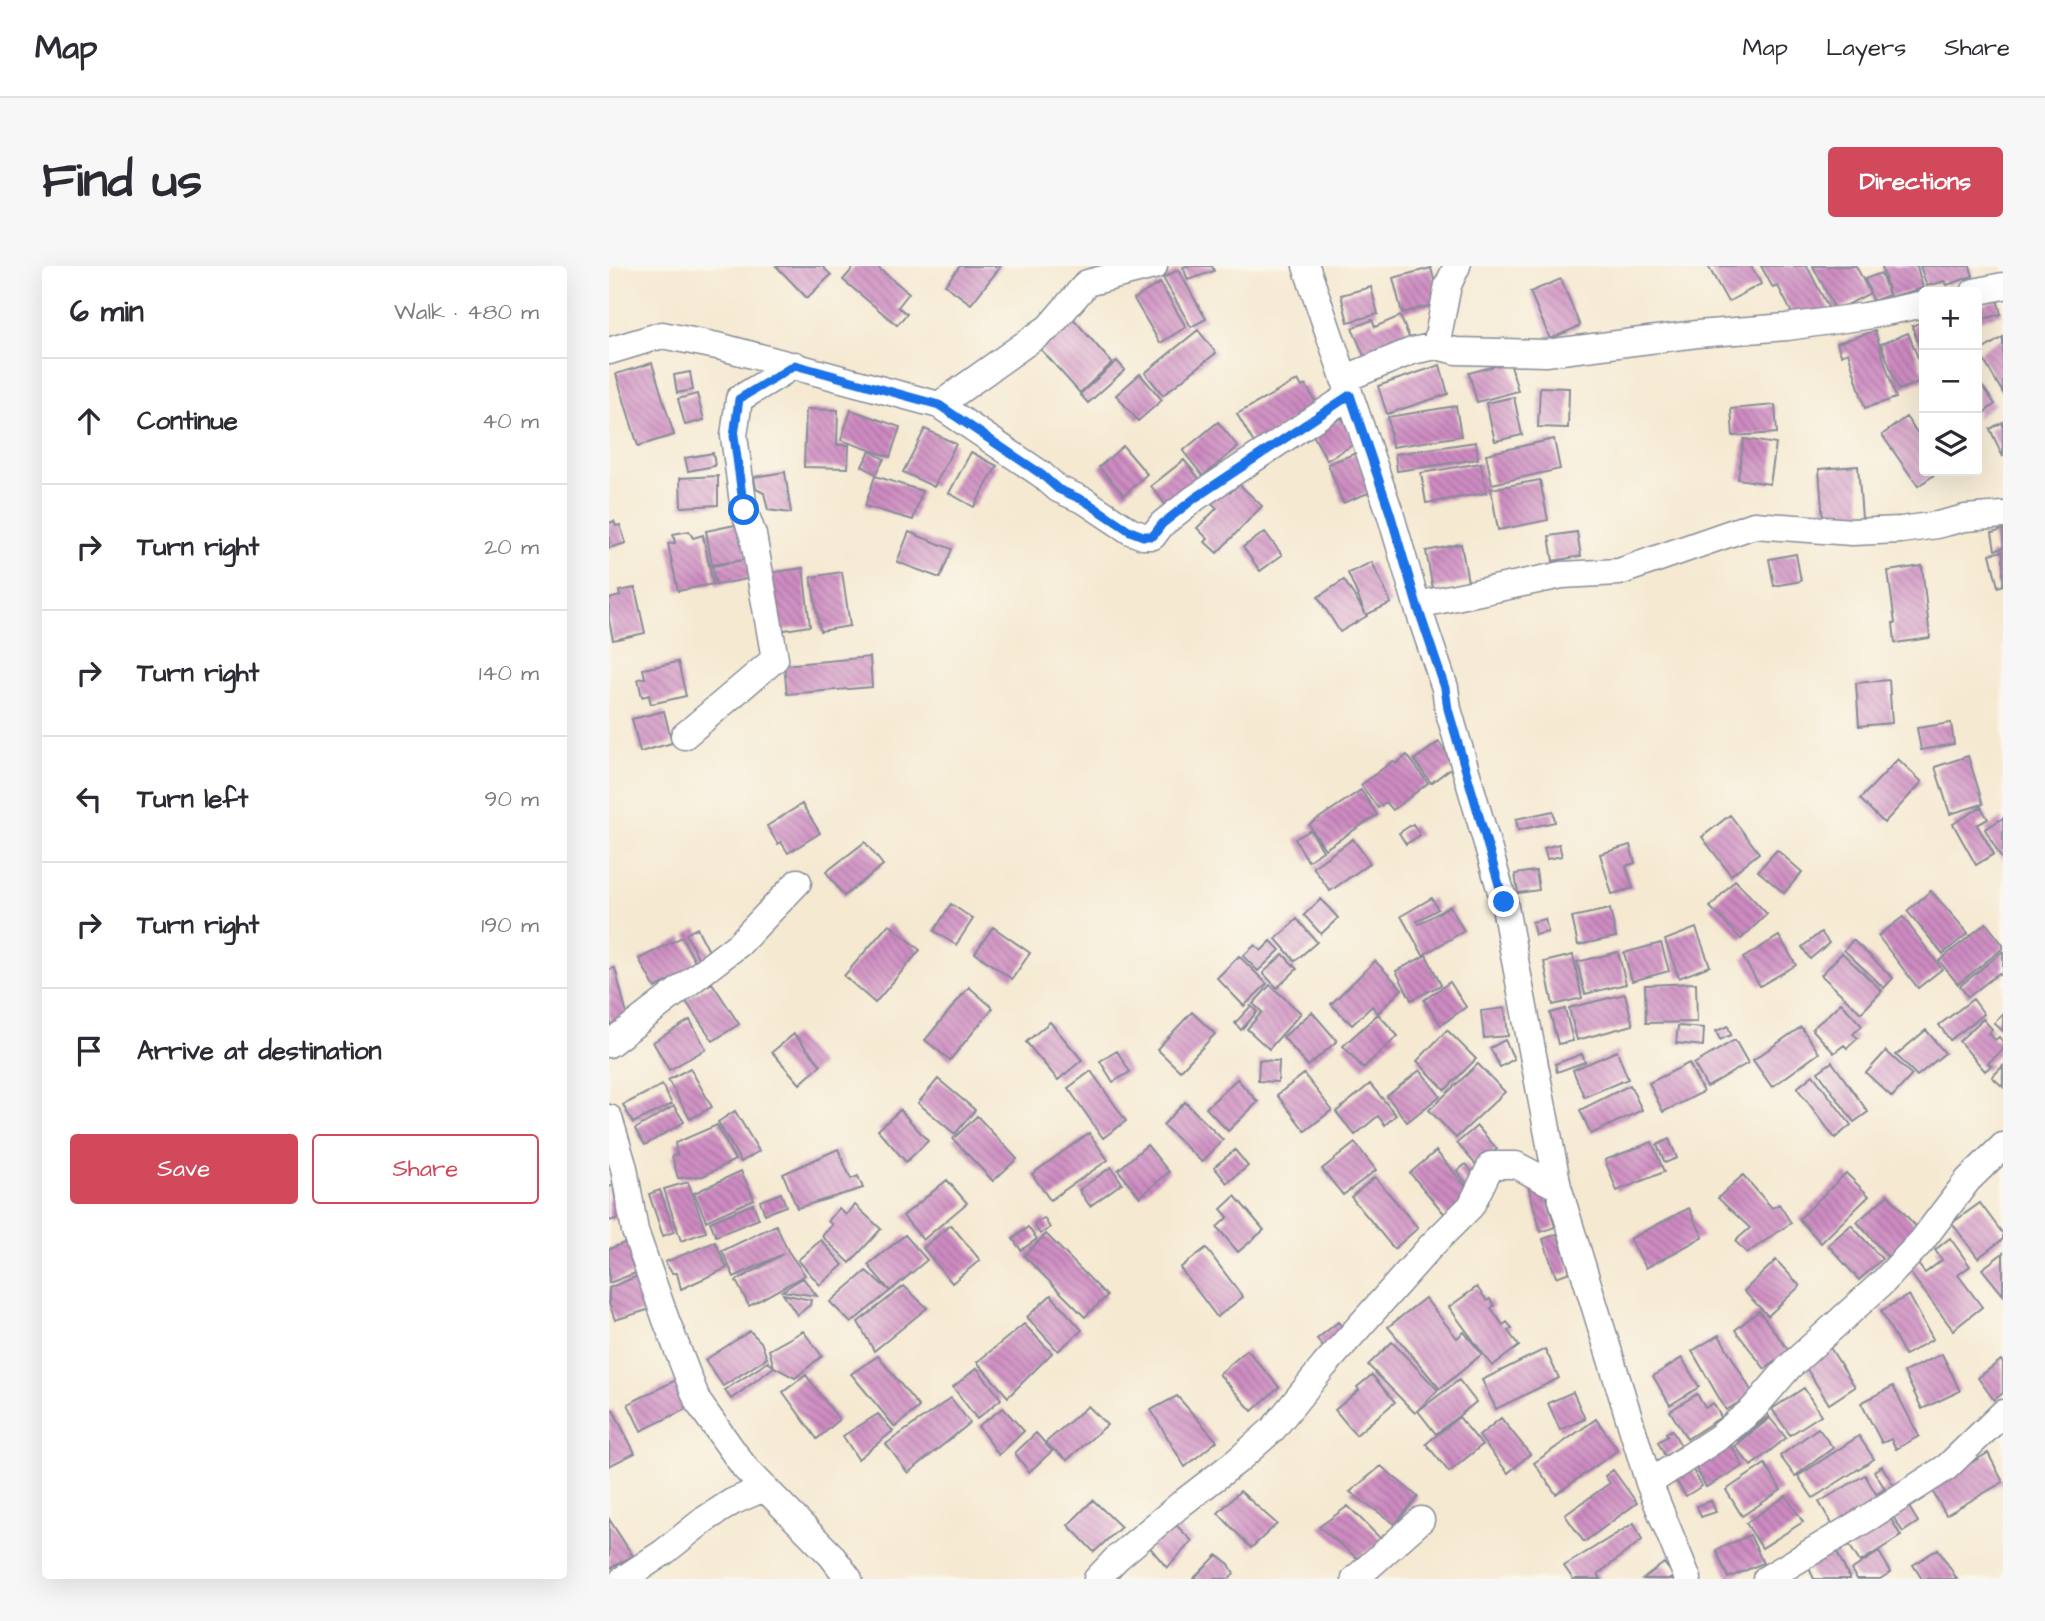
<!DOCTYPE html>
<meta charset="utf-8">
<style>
:root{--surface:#fff;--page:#f7f7f7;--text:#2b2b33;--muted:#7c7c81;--line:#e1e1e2;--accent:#d1495b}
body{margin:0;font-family:"Architects Daughter",sans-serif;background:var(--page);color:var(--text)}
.controls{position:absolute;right:21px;top:21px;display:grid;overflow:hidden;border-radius:7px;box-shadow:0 7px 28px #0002}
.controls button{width:63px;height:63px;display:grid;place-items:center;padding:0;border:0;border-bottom:2px solid var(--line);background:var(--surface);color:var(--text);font:35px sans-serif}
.stop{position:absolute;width:21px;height:21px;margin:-16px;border:5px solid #1a73e8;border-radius:50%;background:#fff}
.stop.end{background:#1a73e8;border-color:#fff;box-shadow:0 2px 7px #0008}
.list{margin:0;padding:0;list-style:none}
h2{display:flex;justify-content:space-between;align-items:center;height:91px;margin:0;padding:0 28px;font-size:30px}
h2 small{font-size:23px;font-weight:400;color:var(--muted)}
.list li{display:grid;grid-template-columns:46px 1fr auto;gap:21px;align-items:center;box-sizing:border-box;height:126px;padding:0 28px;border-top:2px solid var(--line)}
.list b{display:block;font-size:26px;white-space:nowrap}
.list em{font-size:23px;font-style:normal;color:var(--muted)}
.actions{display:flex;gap:14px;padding:21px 28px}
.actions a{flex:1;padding:16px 0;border:2px solid var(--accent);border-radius:7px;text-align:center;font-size:24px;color:var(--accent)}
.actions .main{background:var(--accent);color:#fff}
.icon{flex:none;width:38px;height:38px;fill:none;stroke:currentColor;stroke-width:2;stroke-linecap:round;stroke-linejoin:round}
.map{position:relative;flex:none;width:1394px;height:1313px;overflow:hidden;border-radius:7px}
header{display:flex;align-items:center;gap:42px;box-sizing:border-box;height:98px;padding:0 35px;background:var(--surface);border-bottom:2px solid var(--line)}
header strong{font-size:33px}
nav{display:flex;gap:38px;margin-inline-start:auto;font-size:24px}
.intro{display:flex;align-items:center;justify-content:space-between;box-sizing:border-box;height:168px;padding:0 42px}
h1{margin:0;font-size:49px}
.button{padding:18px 32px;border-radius:7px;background:var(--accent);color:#fff;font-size:24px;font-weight:700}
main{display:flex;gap:42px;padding:0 42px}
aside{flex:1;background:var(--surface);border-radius:7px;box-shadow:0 7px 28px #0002}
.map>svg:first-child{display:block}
.building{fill:url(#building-back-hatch)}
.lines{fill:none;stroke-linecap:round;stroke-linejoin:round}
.minor-casing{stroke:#888c98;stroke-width:29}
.minor{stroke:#fff;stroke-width:26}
.route{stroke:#1a73e8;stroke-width:9}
</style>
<header>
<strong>Map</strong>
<nav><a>Map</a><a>Layers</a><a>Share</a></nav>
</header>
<div class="intro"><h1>Find us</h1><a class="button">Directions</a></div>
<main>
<aside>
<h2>6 min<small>Walk · 480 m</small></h2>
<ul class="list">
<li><svg class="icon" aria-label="ahead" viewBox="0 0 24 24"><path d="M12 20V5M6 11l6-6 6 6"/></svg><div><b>Continue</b></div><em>40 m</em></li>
<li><svg class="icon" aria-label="right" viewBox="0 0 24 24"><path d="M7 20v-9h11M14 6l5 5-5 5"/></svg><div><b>Turn right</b></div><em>20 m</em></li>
<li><svg class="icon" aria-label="right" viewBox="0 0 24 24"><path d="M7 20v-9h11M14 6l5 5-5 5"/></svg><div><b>Turn right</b></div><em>140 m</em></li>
<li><svg class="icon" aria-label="left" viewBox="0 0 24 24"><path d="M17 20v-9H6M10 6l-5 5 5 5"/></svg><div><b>Turn left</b></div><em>90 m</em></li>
<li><svg class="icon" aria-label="right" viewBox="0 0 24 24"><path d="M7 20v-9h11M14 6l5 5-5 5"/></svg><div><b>Turn right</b></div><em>190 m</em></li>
<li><svg class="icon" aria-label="arrive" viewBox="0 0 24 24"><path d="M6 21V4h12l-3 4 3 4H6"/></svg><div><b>Arrive at destination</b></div></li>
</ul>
<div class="actions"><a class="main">Save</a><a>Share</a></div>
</aside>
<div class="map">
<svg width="1394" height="1313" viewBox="0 0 1394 1313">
<defs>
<pattern id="building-back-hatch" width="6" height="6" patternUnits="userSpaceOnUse" patternTransform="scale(1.75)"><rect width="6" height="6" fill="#ce8bc1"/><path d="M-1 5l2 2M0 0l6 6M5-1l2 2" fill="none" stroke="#a672a0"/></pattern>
</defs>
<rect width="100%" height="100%" fill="#fbf7ec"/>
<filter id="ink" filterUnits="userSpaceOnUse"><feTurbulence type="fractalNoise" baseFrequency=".0143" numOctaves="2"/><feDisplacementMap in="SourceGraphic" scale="14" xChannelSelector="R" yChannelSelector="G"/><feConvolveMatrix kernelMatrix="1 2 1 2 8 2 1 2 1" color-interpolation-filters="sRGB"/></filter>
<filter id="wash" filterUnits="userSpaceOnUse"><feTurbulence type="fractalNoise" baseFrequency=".00686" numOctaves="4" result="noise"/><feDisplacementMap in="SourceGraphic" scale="28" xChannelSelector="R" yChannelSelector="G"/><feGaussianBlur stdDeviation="1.57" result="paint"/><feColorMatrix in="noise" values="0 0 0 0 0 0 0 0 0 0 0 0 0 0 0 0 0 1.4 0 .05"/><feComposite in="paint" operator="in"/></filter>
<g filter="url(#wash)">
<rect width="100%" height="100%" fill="#f5e9d1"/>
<g id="blocks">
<path class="building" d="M167,0h46l9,9 -24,23z
M246,0h21l33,27 -11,14 9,7 -10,11 -54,-45z
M351,0h41l-30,38 -26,-19z
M578,0h25l2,5 -26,9 -5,-13z
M1099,0h43l10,18 -33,18z
M1152,0h46l22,43 -31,16 -20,-39 -5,2z
M1204,0h43l14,27 -34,18z
M1276,0h32l6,22 -33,9 -8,-30z
M1311,0h50l3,10 -26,9 -2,-4 -18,5z
M822,2l9,35 -38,10 -9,-35z
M569,4l28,49 -15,8 -28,-49z
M1272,7l8,22 -16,6 -8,-22z
M952,13l19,47 -30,13 -20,-47z
M551,17l26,44 -26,16 -26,-44z
M762,21l7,27 -30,8 -7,-27z
M1388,33l4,15 -24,7v-16z
M461,49l42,48 -32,30 -43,-48z
M791,50l13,30 -45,19 -16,-37 20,-8 3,7z
M1315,55v39l-12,-34z
M589,64l18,23 -53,42 -18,-22z
M1266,65l21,67 -31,10 -17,-56 -7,3 -4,-12z
M1299,67l16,40v7l-25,10 -18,-46z
M1394,71v56l-24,-41z
M508,95l8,9 -37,33 -8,-9z
M901,96l8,29 -41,11 -8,-29z
M43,97l22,72 -36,11 -22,-72z
M831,99l8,29 -61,20 -9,-28z
M81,106l3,18 -16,3 -3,-18z
M531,108l22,26 -24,21 -22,-26z
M1368,113l18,25 -18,14z
M689,114l4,7 4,-2 10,18 -61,42 -18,-31z
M931,121l29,1 -1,40 -30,-1z
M88,128l7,26 -19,5 -7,-26z
M905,131l8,38 -27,6 -9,-38z
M1166,139l2,28 -44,3 -2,-27z
M847,140l5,30 -69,11 -4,-30z
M197,143l32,1 -1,35h12l-1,23 -44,-1z
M242,144l49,17 -10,30 -49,-17z
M1297,151l18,25v29h16l-22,15 -36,-51z
M733,152l14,25 -29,17 -14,-25z
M609,156l20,25 -35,29 -20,-25z
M1394,156v35l-13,-28z
M316,163l31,15 -22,43 -31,-15z
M945,173l6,30 -68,15 -6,-30z
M1135,173l32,5 -6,40 -32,-5z
M867,176l2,17 -81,12 -2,-17z
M514,180l24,28 -23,21 -25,-28z
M261,185l14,8 -8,15 -14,-8z
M362,186l26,14 -23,41 -25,-14z
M104,187l2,13 -27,5 -3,-13z
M747,187l15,39 -28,11 -15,-39z
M575,194l17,21 -33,27 -17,-22z
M872,197l5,30 -60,10 -5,-30z
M1249,200l4,52 -39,3 -4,-52z
M176,206l6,41 -23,-3 -4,-17 -8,-4 -2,-12z
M109,210v29l-37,2 -1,-29z
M266,210l47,15 -9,29 -48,-14z
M931,214l8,40 -50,10 -7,-41z
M630,218l23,22 -45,47 -12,-11 3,-3 -11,-11 20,-20 -10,-9 14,-14 9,8z
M5,255l2,5 4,-1 6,18 -17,5v-25z
M131,258l12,54 -36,7 -4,-19 31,-6 -31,5 -6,-34z
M1394,264v18l-8,2 -3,-17z
M80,265l4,7 10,-3 10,49 -35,7 -10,-47 7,-1 -2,-9z
M300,266l43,17 -12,29 -43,-16z
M656,266l17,23 -22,16 -17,-24z
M968,266l4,24 -28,5 -4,-25z
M852,278l7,38 -35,7 -7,-38z
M1394,285v34l-5,2 -8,-33z
M1187,288l5,27 -27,5 -5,-27z
M763,296l19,41 -25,12 -18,-42z
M1313,300l8,72 -35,5 -2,-20h2l-7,-52z
M194,302l7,58 -32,5 -9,-58z
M233,306l8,54 -30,5 -9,-54z
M735,314l23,36 -27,16 -22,-35z
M26,322l10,45 -32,7 -4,-20v-21l11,-3 -1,-5z
M261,391l2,30 -85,7 -3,-29z
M69,396l8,34 -35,8 -2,-9 -7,2 -4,-18 7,-1 -2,-9z
M1280,414l3,43 -33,3 -3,-43z
M55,445l8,32 -32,9 -8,-33z
M1342,457l3,21 -33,6 -4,-22z
M830,476l16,23 -24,18 -17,-23z
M798,489l21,28 -35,27 -7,-8 -8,6 -17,-23 32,-24 3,3z
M1359,490l15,48 -33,10 -15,-47z
M1289,493l24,23 -38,41 -24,-24z
M752,524l16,25 -52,34 -16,-24z
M193,538l18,29 -32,20 -7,-11 -3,2 -11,-18z
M1372,541l7,12 -11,6 17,29 -18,11 -23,-41z
M944,545l2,11 -37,8 -2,-11z
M1121,549l29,38 -28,22 -29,-38z
M1394,552v43l-18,-32z
M804,558l7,11 -14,9 -7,-11z
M702,564l12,21 -15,10 -13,-22z
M744,573l17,24 -40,28 -17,-24z
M256,576l18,23 -39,31 -18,-24z
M950,578l3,12 -15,3 -3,-11z
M1021,579l5,18 -9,3 7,22 -21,6 -12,-40z
M1168,584l25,22 -18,21 -26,-22z
M927,605l3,19 -21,3 -3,-19z
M1126,614l32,34 -26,25 -31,-32z
M1322,625l37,42 -25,21 -36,-43z
M823,632l6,11 -21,12 2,3 31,-18 14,25 -41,24 -22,-39z
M712,633l17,19 -17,16 -17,-19z
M342,638l22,15 -17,26 -22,-14z
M1001,643l6,28 -38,8 -6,-28z
M1294,651l39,52 -24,19 -40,-52z
M688,653l20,23 -22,19 -19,-22z
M936,653l3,13 -13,3 -3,-13z
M1377,657l17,22v3l-45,36 -19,-23z
M280,658l31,26 -45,53 -31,-27z
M384,661l37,26 -18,26 -37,-26z
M88,662l16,31 -11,6 -16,-31z
M1087,662l14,38 -31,12 -14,-38z
M1212,666l8,11 -19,16 -8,-12z
M1170,670l17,29 -36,21 -17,-28z
M73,671l15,29 -42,22 -16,-29z
M1244,674l40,38 -9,10 -40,-38z
M662,675l9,9 -22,21 -15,-15 12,-11 6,6z
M1052,677l8,28 -37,10 -8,-28z
M1394,685v27l-4,-5 -31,24 -8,-11z
M1009,686l8,32 -41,10 -8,-32z
M1233,687l40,38 -21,22 -40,-38z
M674,688l14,15 -20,19 -14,-15z
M817,689l15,30 -30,15 -15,-29z
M964,689l9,43 -29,7 -9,-43z
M630,690l28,28 -23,22 -27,-28z
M766,695l27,28 -24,24 -6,-7 -20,19 -21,-21z
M6,702l14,55 -17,5 -3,-11v-48z
M841,716l16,25 -25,18 -17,-25z
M103,717l27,41 -26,17 -28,-41z
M1087,717l1,39 -51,1 -1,-38z
M661,719l31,28 -32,36 -22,-20 15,-17 -9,-8z
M360,721l24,21 -43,52 -25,-20z
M1016,728l8,31 -56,15 -8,-32z
M1364,733l11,15 -34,26 -11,-15z
M1232,737l21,23 -9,8 5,4 -11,10 -3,-3 -10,8 -22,-24z
M642,740l6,6 -16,18 -6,-7z
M896,742l3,28 -24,2 -3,-27z
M956,743l8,32 -15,3 -8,-31z
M583,746l23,22 -35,37 -23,-22z
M703,746l25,29 -29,25 -25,-29z
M769,748l20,22 -35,32 -20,-22z
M1394,748v17l-9,-8z
M1374,753l9,10 -3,4 6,7 4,-3 4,5v8l-15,13 3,3 -6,5 -26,-30z
M81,754l16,29 -37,21 -16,-28z
M441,756l32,38 -24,20 -32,-38z
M1069,760l26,2 -1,18 -27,-3z
M1119,760l3,9 -11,5 -4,-9z
M1192,761l18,26 -47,34 -19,-27z
M838,764l29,29 -31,31 -28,-29z
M1317,764l19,23 -28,23 -21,-21z
M185,768l27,31 -21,19 -28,-32z
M896,774l9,19 -14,8 -10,-19z
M1126,774l13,23 -41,24 -13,-23z
M508,785l13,21 -17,10 -13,-21z
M1008,785l11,28 -44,18 -11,-27z
M1277,785l26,24 -20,22 -26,-24z
M973,788l3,8 -28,10 -2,-8z
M650,794l20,1 -1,21 -20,-1z
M1223,796l36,50 -14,10 -36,-50z
M1080,797l14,29 -40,20 -14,-29z
M869,798l27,28 -49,46 -27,-28z
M1394,800v21l-11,-10z
M81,802l22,39 -22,12 -22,-39z
M811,804l20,26 -33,26 -20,-26z
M482,805l35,50 -23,17 -35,-50z
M695,808l28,36 -27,21 -28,-36z
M1204,809l38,50 -16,13 -38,-50z
M329,813l37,31 -20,24 -37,-31z
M628,813l21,23 -30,29 -22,-23z
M761,818l26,31 -11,10 -7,-9 -23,19 -19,-23z
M53,819l10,19 -39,19 -10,-18z
M1021,819l12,25 -51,24 -11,-24z
M576,836l38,38 -21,22 -39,-37z
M65,840l10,16 -39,23 -10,-16z
M291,844l28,31 -22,21 -28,-32z
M126,845l24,40 -18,11 -23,-40z
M368,850l40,43 -24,22 -40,-42z
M108,859l18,35 -32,16 -25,2 -6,-22 5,-1 -2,-12z
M868,860l20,23 -20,17 -20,-23z
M480,867l19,27 -58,40 -18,-26z
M1060,873l8,19 -12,5 -8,-18z
M1043,876l12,30 -47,19 -12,-31z
M746,877l21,27 -33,25 -21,-26z
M538,879l22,27 -29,25 -22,-27z
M229,883l13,30 7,-3 5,12 -66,20 -14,-34z
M626,884l13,16 -21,17 -13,-16z
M827,885l37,44 -26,22 -37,-44z
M857,898l11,15 -9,6 -11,-14z
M502,901l11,16 -32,23 -11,-16z
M132,905l13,28 -48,22 -12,-28z
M1237,907l23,23 -48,47 -22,-24z
M1134,909l29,33 7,-4 12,19 -44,30 -12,-12 15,-13 -32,-30z
M766,911l43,51 -24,21 -43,-52z
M338,914l20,23 -44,37 -20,-24z
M79,916l18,50 -25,9 -17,-52z
M8,918l9,32 -17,5v-34z
M934,919l12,42 -14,5 -12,-43z
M51,924l14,42 -11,4 -14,-42z
M172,927l5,13 -21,8 -5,-13z
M1279,929l31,35 -26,33 -36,-41z
M626,930l29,34 -26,22 -21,-25 11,-10 -7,-8z
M1371,937l23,31v5l-25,19 -26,-35z
M144,938l6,15 -43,17 -6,-14z
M246,939l26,24 -31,34 -28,-27 10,-11 -4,-4 11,-13 7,7z
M1080,942l14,29 -57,31 -16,-29z
M435,952l6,10 -10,6 -6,-10z
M167,959l12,26 17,24 -56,31 -13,-25 47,-27 -49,23 -12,-26z
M342,959l29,35 -28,23 -29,-35z
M1242,959l31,34 -23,21 -31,-35z
M419,961l9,12 -16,11 -8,-11z
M437,968l61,62 -22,21 -61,-61z
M948,968l13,38 -14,5 -13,-38z
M296,969l22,25 -37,31 -22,-26z
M1341,972l20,28 -12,9 24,32 -29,23 -45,-60 9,-7 8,10 17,-13 -7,-10z
M212,974l22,25 -23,20 -22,-25z
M20,975l12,30 -32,12v-34z
M106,976l12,26 -46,21 -4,-16h-5l-7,-11z
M597,982l37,49 -26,20 -37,-49z
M1394,987v42l-21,-26z
M1167,994l24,26 -32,30 -24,-25z
M257,1005l24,20 -39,32 -21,-21z
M36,1007l12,34 -42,13 -6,-17v-15z
M194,1012l14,18 -35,-5z
M295,1020l23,22 -53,43 -16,-29z
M868,1021l10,14 3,-2 4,7 -3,2 12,17 4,-3 5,6 -4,3 11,15 -27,20 -43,-59z
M174,1028l28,6 -1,5 -13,10z
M442,1029l31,35 -24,21 -31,-34z
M1300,1029l24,44 -28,16 -24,-44z
M816,1032l32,40 7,-6 18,22 -42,35 -52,-62z
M1150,1045l30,40 -24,18 -30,-39z
M729,1056l7,8 -22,17 -6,-8z
M415,1058l28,29 -44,44 -31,-35z
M141,1065l11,11 6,16 -44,28 -18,-26z
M194,1065l19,25 -27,22 -21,-11 -5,-17z
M1110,1069l34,59 -27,16 -34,-59z
M783,1076l46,48 -23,23 -47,-48z
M1220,1080l26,41 -26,17 -26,-41z
M936,1083l14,29 -63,31 -14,-29z
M638,1084l32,37 -27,24 -33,-37z
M1333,1088l18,37 -38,18 -18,-37z
M269,1090l41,51 -24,20 -44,-53z
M1073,1092l17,29 -29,18 -17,-29z
M1392,1094l2,3v30l-9,7 -16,-22z
M159,1096l6,5 -43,32 -6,-9z
M368,1102l24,31 -24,20 -24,-32z
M197,1109l33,45 -22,19 -34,-47z
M763,1109l23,27 -39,33 -21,-25 24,-20 -2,-3z
M73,1111l14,27 -55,27 -13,-27z
M850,1114l17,22 -40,32 -18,-23z
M1284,1120l26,50 -23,13 -5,-10 -9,4 -21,-40z
M1195,1122l17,27 -31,20 -18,-26z
M964,1126l12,27 -25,11 -12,-27z
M1088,1128l8,14 8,-5 8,14 -34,22 -17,-28z
M568,1130l40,45 -32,26 -34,-57z
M342,1132l19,25 -62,50 -22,-29z
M479,1140l19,19 -40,35 -22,-17z
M1153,1141l7,9 -31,25 -7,-9z
M394,1142l21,23 -25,24 -21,-29z
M4,1144l22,43 -26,13v-55z
M269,1148l15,17 -35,28 -15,-23z
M850,1151l23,28 -33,27 -23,-28z
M892,1152l29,36 -22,19 -29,-37z
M1161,1152l16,20 -35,28 -16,-20z
M987,1153l22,31 -62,44 -22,-31z
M1209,1162l15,20 -38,28 -15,-20z
M1063,1164l9,16 -16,10 -7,-14 10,-6 -2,-3z
M427,1167l16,18 -23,21 -14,-19z
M1250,1170l15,23 -61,39 -15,-22z
M1119,1173l15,27 -37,21 -12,-23z
M1379,1187l15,29 -57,33 -16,-28z
M1156,1198l16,26 -39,26 -16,-26z
M1081,1199l12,21 -16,10 -13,-20z
M772,1200l37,31 -23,27 -45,-32z
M1273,1200l17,28 -62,38 -18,-30 46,-27 11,19 9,-5 -11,-18z
M1004,1204l24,33 -53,39 -19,-27 45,-32 -5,-7z
M631,1225l37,33 -26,24 -33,-35z
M1177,1230l17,26 -41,26 -16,-25z
M1295,1233l14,23 -15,10 -15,-23z
M484,1234l28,27 -27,25 -26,-27z
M1102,1235l5,11 -15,5 -4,-11z
M739,1240l35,35 -26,17 -38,-31z
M1276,1243l16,27 -41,26 -17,-27z
M0,1253l24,37 -24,13z
M562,1254l21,21 -25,27 -20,-24z
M1025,1257l8,17 -44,34 3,5h-28l-9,-13z
M1141,1269l13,28 -35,15 -12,-28z
M1226,1282l15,31h-36l-8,-17z
M1329,1283l19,30h-35l-9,-14z
M1270,1286l12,20 -11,7h-23l-6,-9z
M608,1289l12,9 5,10 -5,5h-36z
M1055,1297l13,16h-34z"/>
</g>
</g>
<g filter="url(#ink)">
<use href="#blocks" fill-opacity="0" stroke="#888c98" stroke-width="2"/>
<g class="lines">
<defs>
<path id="minor" d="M697,0l84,247 27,92 28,83 3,21 56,193 54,285 91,296 39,96
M1365,26l29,-6
M827,80l12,-61 9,-19
M0,85l53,-16 60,12 217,58 110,-78 38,-44 67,-17
M735,113l68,-28 24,-5 20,5 90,2 151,-19 90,-7 79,-11 58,-12
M330,139l102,69 17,15 27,12 45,30 13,5h10l9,-12 33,-26 155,-103
M808,339l145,-30 57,-3 135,-47 98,7 49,-2 36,-5 28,-7 38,-3
M75,470l91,-77 -22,-124 -9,-25 -10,-74 5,-37 56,-34
M0,778l130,-100 59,-62
M0,852l15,50 11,63 31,89 32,82 47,66 86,87 18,24
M1040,1217l70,-46 34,-28 36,-42 94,-85 38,-40 47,-62 35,-34
M14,1313l41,-27 40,-32 28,-18 32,-14
M488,1313l20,-21 64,-54 56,-43 36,-32 51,-63 107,-120 40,-40 20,-41h25l42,22
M746,1313l66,-59
M1157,1313l105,-63 76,-49 56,-54"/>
</defs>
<use href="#minor" class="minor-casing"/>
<use href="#minor" class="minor"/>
</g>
</g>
<g class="lines" filter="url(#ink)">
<path class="route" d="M135,244l-10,-74 5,-37 56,-34 144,40 102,69 17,15 27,12 45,30 13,5h10l9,-12 33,-26 155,-103 40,118 27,92 28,83 3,21 56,193"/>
</g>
</svg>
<div class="controls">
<button>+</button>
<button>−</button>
<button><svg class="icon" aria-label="layers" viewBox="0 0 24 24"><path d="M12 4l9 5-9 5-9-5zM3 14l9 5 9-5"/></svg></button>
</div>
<div class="stop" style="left:135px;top:244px"></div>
<div class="stop end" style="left:895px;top:636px"></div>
</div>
</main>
